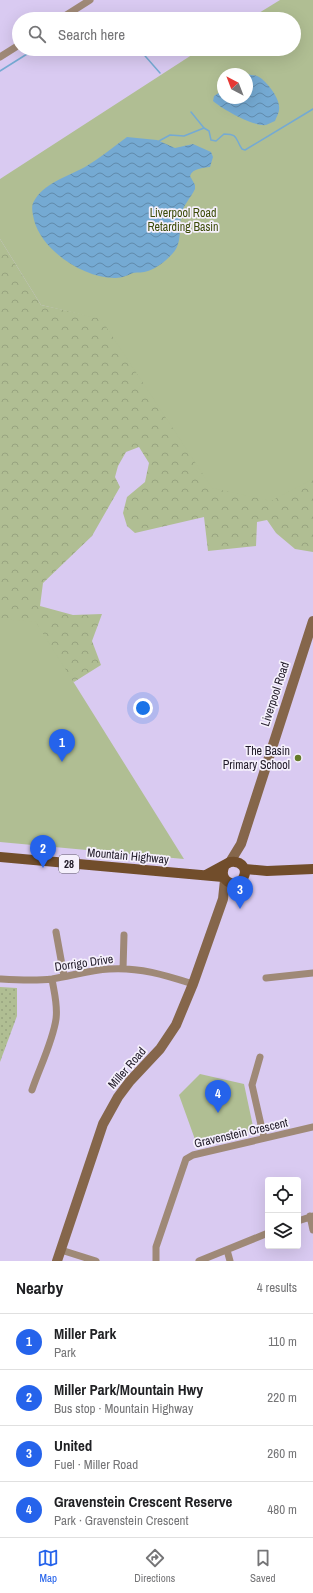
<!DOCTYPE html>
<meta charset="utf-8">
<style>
:root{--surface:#fff;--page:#f2f2f2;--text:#202124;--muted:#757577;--line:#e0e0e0;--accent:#2563eb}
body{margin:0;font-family:"Archivo Narrow",sans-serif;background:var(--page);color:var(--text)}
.controls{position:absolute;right:12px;bottom:12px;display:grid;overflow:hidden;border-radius:4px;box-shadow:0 4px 16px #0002}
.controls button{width:36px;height:36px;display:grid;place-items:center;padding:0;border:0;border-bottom:1px solid var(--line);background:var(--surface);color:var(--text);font:20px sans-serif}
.compass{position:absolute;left:217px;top:68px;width:36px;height:36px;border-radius:50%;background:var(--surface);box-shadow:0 4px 16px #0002;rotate:318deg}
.you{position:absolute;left:143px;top:708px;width:14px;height:14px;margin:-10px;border:3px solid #fff;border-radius:50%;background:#1a73e8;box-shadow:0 0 0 6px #1a73e833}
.badge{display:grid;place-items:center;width:26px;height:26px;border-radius:50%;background:var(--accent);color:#fff;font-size:13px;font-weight:700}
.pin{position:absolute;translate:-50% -33px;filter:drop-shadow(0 1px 2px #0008)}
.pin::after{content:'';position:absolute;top:21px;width:14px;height:12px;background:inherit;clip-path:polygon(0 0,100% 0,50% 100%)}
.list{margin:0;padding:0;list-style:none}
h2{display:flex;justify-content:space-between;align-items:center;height:52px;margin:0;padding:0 16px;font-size:17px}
h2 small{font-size:13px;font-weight:400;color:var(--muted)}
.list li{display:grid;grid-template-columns:26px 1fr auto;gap:12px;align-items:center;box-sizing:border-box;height:56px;padding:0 16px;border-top:1px solid var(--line)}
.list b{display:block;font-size:15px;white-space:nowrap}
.list p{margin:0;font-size:13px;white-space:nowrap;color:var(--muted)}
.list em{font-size:13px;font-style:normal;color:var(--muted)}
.icon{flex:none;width:22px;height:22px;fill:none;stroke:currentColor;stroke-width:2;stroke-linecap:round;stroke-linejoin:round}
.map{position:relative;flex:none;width:313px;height:1261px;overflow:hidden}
.search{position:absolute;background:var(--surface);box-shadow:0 4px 16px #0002;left:12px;right:12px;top:12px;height:44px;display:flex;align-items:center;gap:10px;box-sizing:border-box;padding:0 14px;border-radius:22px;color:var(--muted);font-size:15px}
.sheet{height:276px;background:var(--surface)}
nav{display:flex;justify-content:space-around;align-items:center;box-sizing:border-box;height:56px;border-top:1px solid var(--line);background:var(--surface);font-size:11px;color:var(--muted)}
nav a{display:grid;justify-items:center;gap:2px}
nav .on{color:var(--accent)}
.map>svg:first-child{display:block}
.forest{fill:url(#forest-crowns)}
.park{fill:#b0be93;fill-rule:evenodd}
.garden{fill:url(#garden-dots)}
.water{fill:url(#water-waves)}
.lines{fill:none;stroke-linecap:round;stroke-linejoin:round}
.stream{stroke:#75aad3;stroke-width:1.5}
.minor{stroke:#9f8977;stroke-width:7}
.secondary{stroke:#85664b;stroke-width:10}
.primary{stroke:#714d2b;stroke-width:10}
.poi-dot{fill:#657a2a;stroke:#f5f0fc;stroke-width:1.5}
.labels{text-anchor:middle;stroke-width:3.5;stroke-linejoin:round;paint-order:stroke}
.shield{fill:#f5f0fc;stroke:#605a68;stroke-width:1}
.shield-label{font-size:11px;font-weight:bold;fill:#201a28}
.park-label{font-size:12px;fill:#3d4c09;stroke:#f5f0fc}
.street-label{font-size:12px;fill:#201a28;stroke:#f5f0fc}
.poi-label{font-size:12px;fill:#201a28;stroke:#f5f0fc;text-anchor:end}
</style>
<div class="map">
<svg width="313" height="1261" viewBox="0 0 313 1261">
<defs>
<pattern id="forest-crowns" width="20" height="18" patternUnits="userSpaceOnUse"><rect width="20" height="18" fill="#b0be93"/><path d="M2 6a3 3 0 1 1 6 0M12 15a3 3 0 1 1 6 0" fill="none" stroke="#97a37f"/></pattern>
<pattern id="garden-dots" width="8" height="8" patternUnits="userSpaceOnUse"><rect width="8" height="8" fill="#b0be93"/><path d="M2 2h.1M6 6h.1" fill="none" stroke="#97a37f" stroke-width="1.8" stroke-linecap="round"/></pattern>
<pattern id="water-waves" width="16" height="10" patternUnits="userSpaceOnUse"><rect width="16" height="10" fill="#75aad3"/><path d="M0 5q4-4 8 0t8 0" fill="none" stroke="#608aab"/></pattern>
</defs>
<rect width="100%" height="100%" fill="#d9caf1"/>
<path class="forest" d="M0,239l41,66 272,59v188l-18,-3 -19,-16 -9,-13 -10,2 -1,24 -48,5 -4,-34 -69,16 -8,-7 -4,-13 4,-16 18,-15 4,-19 -10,-16 -13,5 -8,14 -3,11 5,10 -28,49 -49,47 -3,23 33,9 29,-1 -10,27 9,24 -27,17 -22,-11 -52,-32z"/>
<path class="park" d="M280,0h33v479l-42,22 -59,-13 -111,-169 -60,-14 -41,-66v-60l201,-130h93v-30h-45zM223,74h24v24h-24z
M0,619l36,3 148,237 -184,-17z
M200,1074l44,10 10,47 -57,14 -18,-50z"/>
<path class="garden" d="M0,987l17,1v28l-17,46z"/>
<path class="water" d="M247,74c3,1 7,1 10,2 8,3 22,21 22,30 1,6 -2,10 -4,15 -3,1 -6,3 -9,4 -12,2 -44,-16 -53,-24l1,-5 9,-6v8h24z
M127,137l30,3 18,8 18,-4 18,8 2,5 -3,10c-7,1 -17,1 -20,9l5,9v4c-4,9 -13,17 -14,27 -2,12 1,28 -8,37 -7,8 -16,15 -25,18 -5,2 -10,1 -15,2 -5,2 -11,5 -17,5 -31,1 -74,-27 -82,-58 -1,-5 -3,-12 -1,-17 10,-20 34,-26 52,-36 15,-9 28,-20 42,-30z"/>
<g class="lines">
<path class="stream" d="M82,19l15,-6 15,6
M139,49l21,24
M0,71l35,-22
M191,112l13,16 5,3 2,9 5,1 8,-7c15,0 11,5 18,15l3,1 68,-41
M159,141l11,-6 14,1 20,-8"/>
<path class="minor" d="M60,19l30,-19
M0,57l19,-12
M56,932l8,44
M123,969l1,-34
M266,978l47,-5
M0,979c18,1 35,2 52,0 19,-3 38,-9 57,-10 30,-2 56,6 84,15
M260,1057l-8,28 12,53
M32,1090c7,-21 21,-49 24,-71 2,-14 -2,-27 -4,-40
M310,1216l3,14
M298,1221l15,-5
M61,1250l35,11
M227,1250l3,11
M156,1261v-14l30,-88 7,-4 120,-28
M199,1261l69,-28"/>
<path class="secondary" d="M230,862l11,-18 72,-223
M57,1261l46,-137 15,-27 12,-16 30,-32 16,-24 17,-41 30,-85 2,-19"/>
<path class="primary" d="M0,857l223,20
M245,869l22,2 46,-2
M206,875l24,-13c12,-2 19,8 12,18l-7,4c-11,-1 -15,-10 -10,-19"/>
</g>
<circle class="poi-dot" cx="298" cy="758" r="4"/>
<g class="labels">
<rect class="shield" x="59" y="855" width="20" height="18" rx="3"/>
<g class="shield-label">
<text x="69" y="868">28</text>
</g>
<g class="park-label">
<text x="183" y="217">Liverpool Road<tspan x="183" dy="14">Retarding Basin</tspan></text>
</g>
<g class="street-label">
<text transform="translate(275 694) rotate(-72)" y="4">Liverpool Road</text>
<text transform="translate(128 856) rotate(5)" y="4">Mountain Highway</text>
<text transform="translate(84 963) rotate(-8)" y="4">Dorrigo Drive</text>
<text transform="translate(127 1068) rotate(-49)" y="4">Miller Road</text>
<text transform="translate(241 1133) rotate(-13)" y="4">Gravenstein Crescent</text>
</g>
<g class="poi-label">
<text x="290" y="755">The Basin<tspan x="290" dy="14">Primary School</tspan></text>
</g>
</g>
</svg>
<div class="controls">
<button><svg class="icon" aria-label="locate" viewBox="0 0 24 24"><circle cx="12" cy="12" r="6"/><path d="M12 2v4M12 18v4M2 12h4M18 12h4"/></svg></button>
<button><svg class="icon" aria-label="layers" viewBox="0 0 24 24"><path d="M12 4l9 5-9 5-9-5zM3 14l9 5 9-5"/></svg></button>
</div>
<svg class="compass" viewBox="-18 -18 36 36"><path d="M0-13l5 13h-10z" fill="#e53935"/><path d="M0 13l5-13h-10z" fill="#757577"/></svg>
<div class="you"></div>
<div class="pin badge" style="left:62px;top:762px">1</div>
<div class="pin badge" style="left:43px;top:868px">2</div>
<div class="pin badge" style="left:240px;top:909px">3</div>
<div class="pin badge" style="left:218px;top:1113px">4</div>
<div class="search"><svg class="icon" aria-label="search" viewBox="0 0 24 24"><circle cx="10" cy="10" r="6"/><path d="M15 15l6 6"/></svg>Search here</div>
</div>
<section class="sheet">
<h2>Nearby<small>4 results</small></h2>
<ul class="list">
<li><span class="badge">1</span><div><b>Miller Park</b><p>Park</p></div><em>110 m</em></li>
<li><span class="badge">2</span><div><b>Miller Park/Mountain Hwy</b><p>Bus stop · Mountain Highway</p></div><em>220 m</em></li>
<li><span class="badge">3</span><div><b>United</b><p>Fuel · Miller Road</p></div><em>260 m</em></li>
<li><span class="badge">4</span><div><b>Gravenstein Crescent Reserve</b><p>Park · Gravenstein Crescent</p></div><em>480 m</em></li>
</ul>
</section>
<nav>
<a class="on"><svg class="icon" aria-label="map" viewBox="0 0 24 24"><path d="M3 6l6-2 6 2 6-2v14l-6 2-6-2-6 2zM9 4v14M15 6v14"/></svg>Map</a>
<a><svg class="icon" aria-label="directions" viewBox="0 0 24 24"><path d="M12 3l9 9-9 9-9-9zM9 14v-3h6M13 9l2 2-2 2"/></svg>Directions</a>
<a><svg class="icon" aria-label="saved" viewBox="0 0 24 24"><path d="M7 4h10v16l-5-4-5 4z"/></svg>Saved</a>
</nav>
